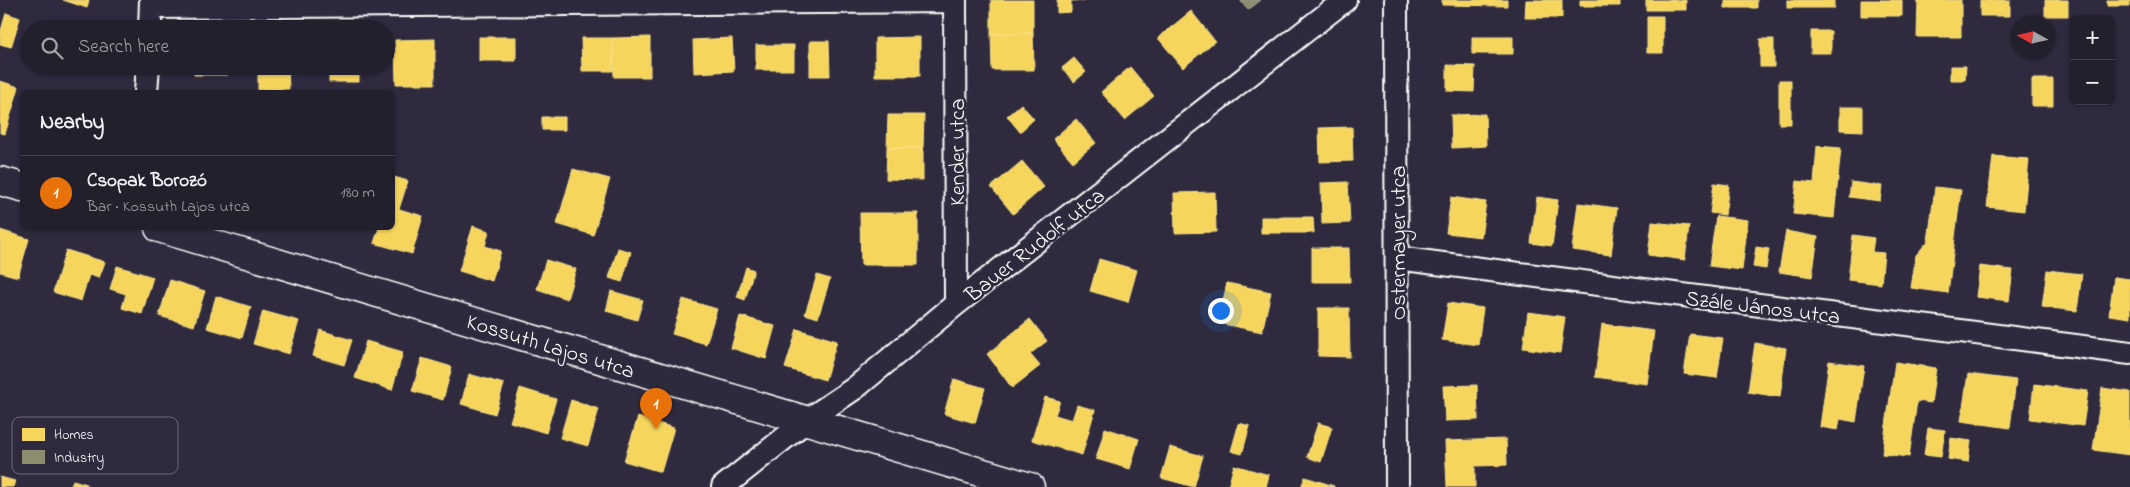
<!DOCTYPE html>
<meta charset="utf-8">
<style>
:root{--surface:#23202e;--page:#2f2d3a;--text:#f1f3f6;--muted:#a3a3aa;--line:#403e4a;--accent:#ffd166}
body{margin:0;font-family:"Indie Flower",sans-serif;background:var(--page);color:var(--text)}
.controls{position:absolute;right:15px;top:15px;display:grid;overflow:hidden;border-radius:8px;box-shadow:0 1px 4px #0004}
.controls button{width:45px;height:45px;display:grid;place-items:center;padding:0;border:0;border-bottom:1px solid var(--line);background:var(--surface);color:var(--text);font:25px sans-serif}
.compass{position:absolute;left:2010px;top:15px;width:45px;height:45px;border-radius:50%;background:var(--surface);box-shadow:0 1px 4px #0004;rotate:278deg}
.you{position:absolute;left:1220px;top:310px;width:18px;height:18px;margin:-12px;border:4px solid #fff;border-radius:50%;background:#1a73e8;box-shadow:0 0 0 8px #1a73e833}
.badge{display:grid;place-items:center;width:32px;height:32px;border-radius:50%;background:var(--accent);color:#fff;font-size:16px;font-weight:700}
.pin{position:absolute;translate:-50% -41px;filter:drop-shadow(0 1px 2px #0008)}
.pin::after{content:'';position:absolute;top:26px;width:18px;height:15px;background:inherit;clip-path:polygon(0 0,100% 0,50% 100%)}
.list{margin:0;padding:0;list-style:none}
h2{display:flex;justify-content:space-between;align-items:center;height:65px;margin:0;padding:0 20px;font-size:21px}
h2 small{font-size:16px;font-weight:400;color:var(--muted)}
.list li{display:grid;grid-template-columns:32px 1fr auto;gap:15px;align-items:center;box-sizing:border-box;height:75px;padding:0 20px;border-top:1px solid var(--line)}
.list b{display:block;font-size:19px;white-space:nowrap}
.list p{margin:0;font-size:16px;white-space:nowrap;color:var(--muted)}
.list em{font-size:16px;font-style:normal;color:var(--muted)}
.icon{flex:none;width:28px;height:28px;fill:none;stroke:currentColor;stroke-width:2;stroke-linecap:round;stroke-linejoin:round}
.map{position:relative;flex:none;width:2130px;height:487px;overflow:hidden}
.search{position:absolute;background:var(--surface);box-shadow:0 1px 4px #0004;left:20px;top:20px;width:375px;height:55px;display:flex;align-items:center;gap:12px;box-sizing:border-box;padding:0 18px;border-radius:28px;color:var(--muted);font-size:19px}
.panel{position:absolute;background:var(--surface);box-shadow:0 1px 4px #0004;left:20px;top:90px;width:375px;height:140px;border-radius:8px}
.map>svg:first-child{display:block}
.homes{fill:#f6d55c;stroke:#f9e28d}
.industry{fill:#8c8c6e;stroke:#aeae9a}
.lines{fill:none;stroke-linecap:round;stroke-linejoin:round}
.minor-casing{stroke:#fff;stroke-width:26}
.major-casing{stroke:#fff;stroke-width:31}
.minor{stroke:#2f2a3d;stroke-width:22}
.major{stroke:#2f2a3d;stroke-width:28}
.labels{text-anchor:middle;stroke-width:5;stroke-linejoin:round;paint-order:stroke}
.street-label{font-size:22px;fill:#fff;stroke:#2f2a3d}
.key{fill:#2f2a3d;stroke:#6d6a77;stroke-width:1}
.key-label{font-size:14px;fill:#fff}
</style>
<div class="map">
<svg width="2130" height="487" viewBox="0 0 2130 487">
<rect width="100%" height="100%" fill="#2f2a3d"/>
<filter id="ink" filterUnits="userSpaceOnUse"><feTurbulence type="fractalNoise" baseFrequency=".02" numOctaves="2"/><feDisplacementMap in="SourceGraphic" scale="10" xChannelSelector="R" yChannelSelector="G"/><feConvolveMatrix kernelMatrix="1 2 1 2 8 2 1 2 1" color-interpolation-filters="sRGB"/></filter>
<g filter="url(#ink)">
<path class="homes" d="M63,0h26l-2,8z
M991,0h42v33l-42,1z
M1057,0h28l-14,1v11l-14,1z
M1442,0h65v6l-65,-1z
M1526,0h36v18h-37z
M1580,0h40v6h-40z
M1646,0h40v10h-40z
M1725,0h32v8h-32z
M1787,0h47v8h-47z
M1861,0h41v16h-41z
M1918,0h43v37h-44z
M1980,0h30v16h-30z
M2045,0h23v16h-23z
M2107,0h23v6h-23z
M1191,11l24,30 -32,27 -25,-30z
M6,13l14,5 -9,29 -11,-3v-10z
M1647,16h16v37h-16z
M1811,31h20v22h-20z
M1033,33l1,37h-42l-1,-36z
M479,37h37v24h-37z
M650,37v40h-36l-1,-39z
M920,37v39h-45v-38z
M1472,37h41v17h-41z
M581,38h32v33h-31z
M732,38l2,33 -40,2 -1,-33z
M435,39v45h-39l-1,-44z
M1760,39h14v28h-14z
M810,41h19l1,35h-20z
M756,45h38v25h-38z
M1074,58l12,14 -12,10 -12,-14z
M1447,65l28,1 -1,26 -27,-1z
M194,66h34v9h-34z
M258,66h30l1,23 -31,1z
M288,66h27v7l-27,1z
M329,66h30v16h-30z
M1950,66h16l-1,14h-15z
M1130,67l24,29 -29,24 -24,-28z
M2032,79h21v27h-21z
M1779,80h12v44h-12z
M0,81l19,6 -14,47 -5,-1z
M1021,104l13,15 -14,13 -13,-16z
M1840,107h23v24l-23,-1z
M1485,114l1,32 -34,2 -1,-33z
M888,115h36l-1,33h-36z
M542,117h23v13h-23z
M1076,119l20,24 -23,19 -20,-23z
M1352,127l1,34 -33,1 -1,-34z
M1817,146l24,2 -7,70 -41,-4 4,-33 17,2z
M887,148h36v32l-37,-1z
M1993,156l36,3 -5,52 -37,-4z
M1022,161l22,26 -31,27 -22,-27z
M573,169l37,10 -17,56 -36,-11z
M394,177l14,4 -9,28 24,7 -11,38 -38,-11 5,-15h13z
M1348,182l2,41 -28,1 -1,-41z
M1851,182l31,4 -2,15 -31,-4z
M1714,183l15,2 -4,30 -15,-2z
M1935,187l26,3 -13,103 -37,-5 5,-33 12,-14z
M1215,192l1,40 -41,1 -1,-40z
M1451,197l35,5 -5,35 -35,-4z
M1537,197l21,3 -6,46 -21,-3z
M1578,203l39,5 -6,47 -39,-5z
M860,213h58v52h-57z
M1716,216l32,4 -6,50 -33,-4z
M1261,217h52l1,16h-53z
M1652,222l37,4 -4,34 -37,-5z
M473,226l16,5 -4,15 16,5 -9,30 -33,-10z
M0,230l29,9 -11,38 -18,-5z
M1786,231l32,6 -6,40 -33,-5z
M1853,235l21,3 -2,14 12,1 -3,31 -33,-4z
M1756,247l13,2 -3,20 -13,-2z
M618,248l13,4 -9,30 -13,-4z
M1312,248h37l1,34h-38z
M66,250l39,12 -6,16 -10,-3 -8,26 -28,-9z
M1099,259l38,11 -9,32 -38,-11z
M546,260l30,9 -9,30 -30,-10z
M117,266l36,11 -11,37 -20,-6 4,-14 -16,-5z
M1980,266l33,4 -4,31 -33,-4z
M746,267l8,3 -9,30 -8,-3z
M2047,270l35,4 -5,37 -35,-4z
M817,275l13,4 -12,39 -13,-4z
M2114,277l16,2v39l-21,-3z
M170,280l35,11 -11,35 -35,-10z
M1227,283l44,9 -9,40 -44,-9z
M611,291l32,9 -6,20 -31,-9z
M216,296l35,11 -9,31 -35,-10z
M683,299l34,10 -11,35 -34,-10z
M1448,303l35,5 -5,37 -36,-5z
M1318,308h31l1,49 -32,-1z
M263,311l36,10 -10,33 -36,-10z
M1528,312l37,5 -5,36 -37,-5z
M740,316l35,10 -9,33 -35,-11z
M1030,319l17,22 -17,13 10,12 -28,22 -25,-34z
M1602,324l52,7 -7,53 -52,-7z
M797,329l40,12 -12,39 -40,-12z
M320,330l32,10 -8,25 -31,-9z
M1690,334l33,4 -6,40 -33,-4z
M366,341l37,11 -11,38 -37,-12z
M1755,343l31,5 -6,49 -32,-5z
M422,358l30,9 -9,33 -31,-9z
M1829,361l35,5 -8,56 -16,-3 -2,11 -18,-3z
M1895,362l41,6 -5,35 -14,-2 -8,56 -27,-3z
M469,374l35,10 -9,30 -34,-10z
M1968,374l48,6 -6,48 -49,-7z
M954,379l31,9 -10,35 -31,-9z
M2034,384l54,7 -5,35 -53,-7z
M1477,385l1,35 -33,1 -2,-35z
M520,388l36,11 -10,34 -36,-11z
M2102,388l28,4v63l-37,-5z
M1045,397l15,4 -5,14 17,5 5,-15 18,5 -13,45 -50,-15z
M571,400l28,9 -11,37 -28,-8z
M638,417l36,11 -13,44 -37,-11z
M1239,423l11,3 -8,28 -11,-3z
M1318,423l14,4 -11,35 -14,-5z
M1105,428l34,11 -9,30 -34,-10z
M1928,428l17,2 -4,27 -17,-2z
M1951,438l20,3 -3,21 -20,-3z
M1506,439l1,26 -32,1v21h-28l-2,-46z
M1170,447l33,9 -9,31 -33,-9z
M1234,465l35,10 -3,12h-38z
M0,477l15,4 -2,6h-13z
M1305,477l29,9v1h-33z
M73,480l14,4 -1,3h-15z"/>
<path class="industry" d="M1240,0h21l-13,10z"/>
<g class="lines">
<defs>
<path id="minor" d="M955,0l1,304
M1396,0l1,487
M151,7l804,-6
M150,29l1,-29
M146,92l2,-26
M1397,258l733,95
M723,487l83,-66 49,-33 101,-84 389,-304"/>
<path id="major" d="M0,181l22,6
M159,228l871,259"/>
</defs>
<use href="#minor" class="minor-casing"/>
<use href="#major" class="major-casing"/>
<use href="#minor" class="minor"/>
<use href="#major" class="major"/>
</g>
</g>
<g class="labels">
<g class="street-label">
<text transform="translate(956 152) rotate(-90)" y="8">Kender utca</text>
<text transform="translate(1397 243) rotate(-90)" y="8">Ostermayer utca</text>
<text transform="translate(1034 244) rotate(-38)" y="8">Bauer Rudolf utca</text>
<text transform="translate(1763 306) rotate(7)" y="8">Szále János utca</text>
<text transform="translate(551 345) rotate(17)" y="8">Kossuth Lajos utca</text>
</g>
</g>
<rect x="12" y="417" width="166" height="57" rx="8" class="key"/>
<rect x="22" y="428" width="23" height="13" fill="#f6d55c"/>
<rect x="22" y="450" width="23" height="14" fill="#8c8c6e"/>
<g class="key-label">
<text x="54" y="439">Homes</text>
<text x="54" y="462">Industry</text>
</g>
</svg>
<div class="controls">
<button>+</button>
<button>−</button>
</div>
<svg class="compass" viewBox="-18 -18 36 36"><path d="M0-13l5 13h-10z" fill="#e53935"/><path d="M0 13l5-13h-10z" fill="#a3a3aa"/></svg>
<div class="you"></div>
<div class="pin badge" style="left:656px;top:429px;background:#e8710a">1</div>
<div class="search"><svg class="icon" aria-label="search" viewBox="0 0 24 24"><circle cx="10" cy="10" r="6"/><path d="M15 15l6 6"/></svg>Search here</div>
<section class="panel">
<h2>Nearby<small></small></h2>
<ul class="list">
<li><span class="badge" style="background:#e8710a">1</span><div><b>Csopak Borozó</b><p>Bar · Kossuth Lajos utca</p></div><em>180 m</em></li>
</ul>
</section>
</div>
